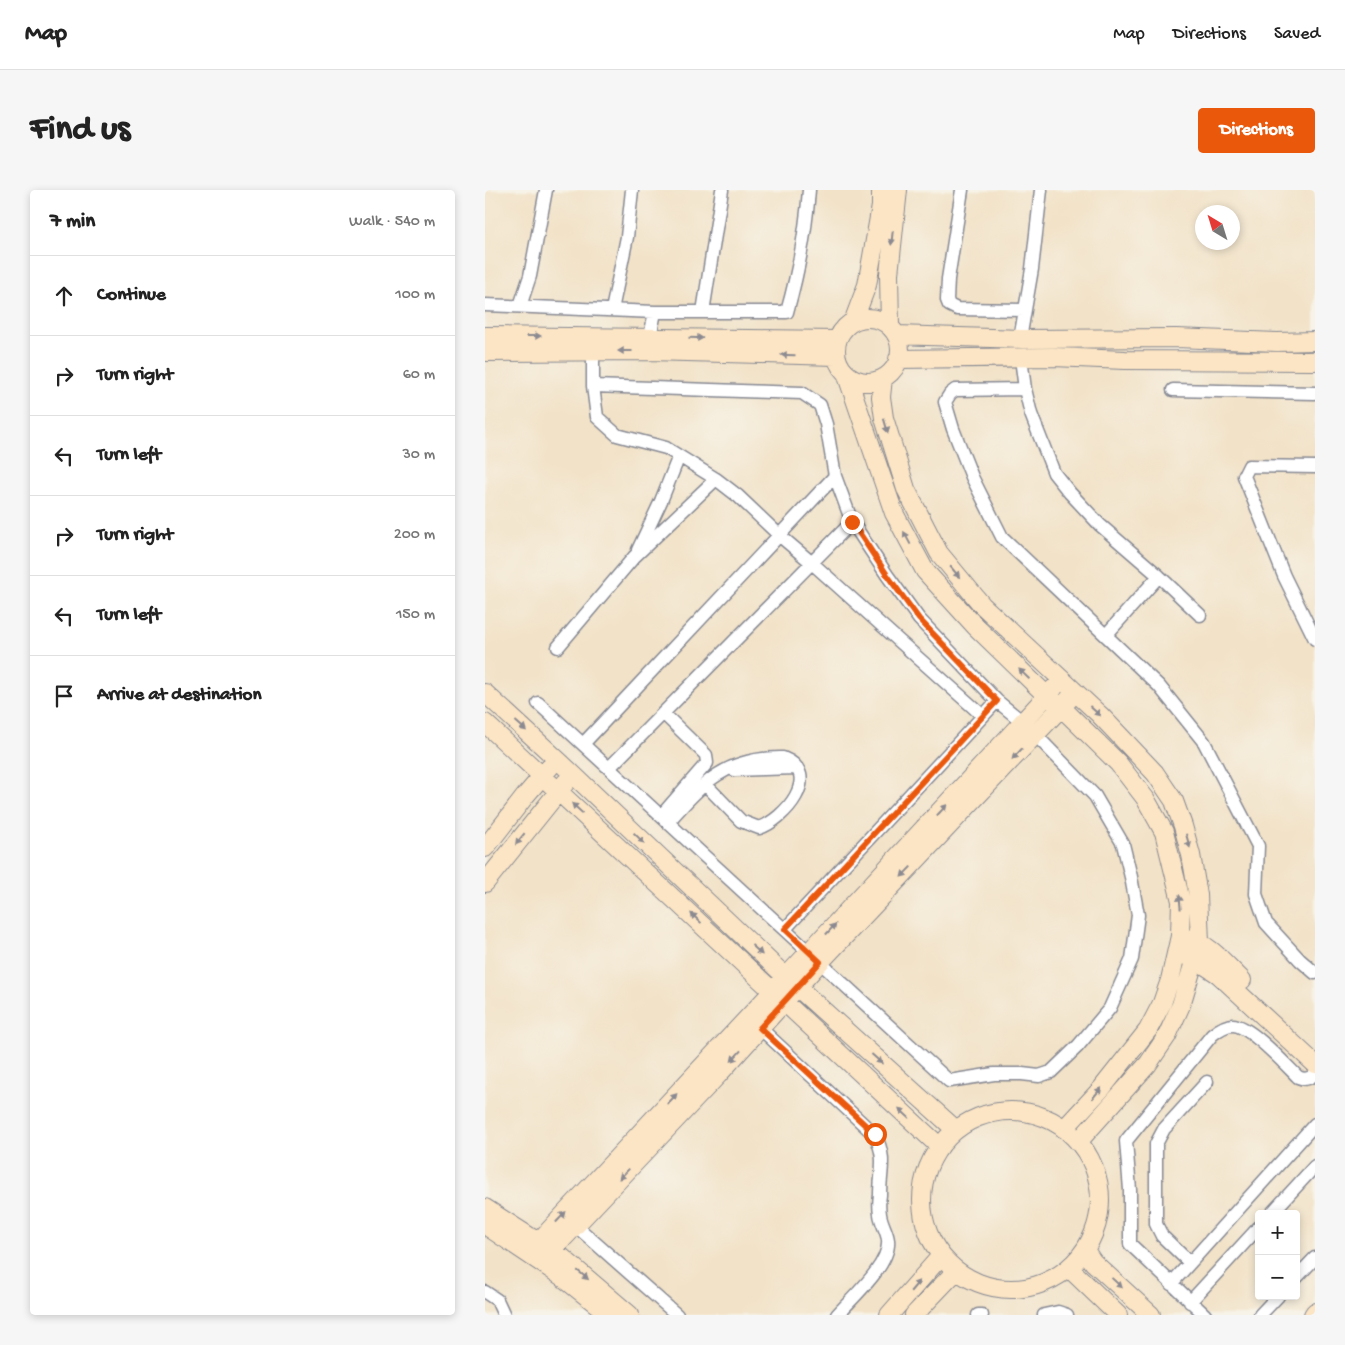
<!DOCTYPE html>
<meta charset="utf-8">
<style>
:root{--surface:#fff;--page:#f6f6f6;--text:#222;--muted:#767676;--line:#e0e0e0;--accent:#ea580c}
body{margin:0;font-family:"Gochi Hand",sans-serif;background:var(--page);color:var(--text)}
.controls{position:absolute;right:15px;bottom:15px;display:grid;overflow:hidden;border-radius:5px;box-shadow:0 2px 8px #0003}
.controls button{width:45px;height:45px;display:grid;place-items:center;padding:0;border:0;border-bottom:1px solid var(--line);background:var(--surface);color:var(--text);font:25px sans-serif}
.compass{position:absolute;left:710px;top:15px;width:45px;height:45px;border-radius:50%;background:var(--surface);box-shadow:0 2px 8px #0003;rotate:322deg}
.stop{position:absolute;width:15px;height:15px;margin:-11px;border:4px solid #ea580c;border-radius:50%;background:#fff}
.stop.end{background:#ea580c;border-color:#fff;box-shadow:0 1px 5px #0008}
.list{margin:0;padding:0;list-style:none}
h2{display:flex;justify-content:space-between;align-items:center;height:65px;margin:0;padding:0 20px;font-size:21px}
h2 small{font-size:16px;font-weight:400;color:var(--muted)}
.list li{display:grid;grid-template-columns:32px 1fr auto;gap:15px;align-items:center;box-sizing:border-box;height:80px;padding:0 20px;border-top:1px solid var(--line)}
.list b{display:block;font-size:19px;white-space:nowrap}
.list em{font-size:16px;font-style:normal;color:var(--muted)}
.icon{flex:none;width:28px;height:28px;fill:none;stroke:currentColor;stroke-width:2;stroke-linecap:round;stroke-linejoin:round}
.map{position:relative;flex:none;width:830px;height:1125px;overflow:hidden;border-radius:5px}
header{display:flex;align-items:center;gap:30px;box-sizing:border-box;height:70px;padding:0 25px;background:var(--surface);border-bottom:1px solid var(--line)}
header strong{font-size:24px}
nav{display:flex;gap:28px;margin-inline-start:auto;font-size:18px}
.intro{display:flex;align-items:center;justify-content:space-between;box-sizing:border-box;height:120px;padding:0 30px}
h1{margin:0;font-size:35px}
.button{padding:12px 22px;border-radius:5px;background:var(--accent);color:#fff;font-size:18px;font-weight:700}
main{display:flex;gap:30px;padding:0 30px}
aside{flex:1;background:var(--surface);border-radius:5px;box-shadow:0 2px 8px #0003}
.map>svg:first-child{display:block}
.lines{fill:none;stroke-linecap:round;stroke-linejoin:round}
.street-casing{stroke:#868892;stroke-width:15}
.secondary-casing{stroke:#868892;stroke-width:20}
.street{stroke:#fff;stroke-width:12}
.secondary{stroke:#fce5c4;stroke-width:18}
.oneway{fill:#8c8a91}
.route{stroke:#ea580c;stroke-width:6}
</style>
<header>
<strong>Map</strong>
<nav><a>Map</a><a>Directions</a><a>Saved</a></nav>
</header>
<div class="intro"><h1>Find us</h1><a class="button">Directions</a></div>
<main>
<aside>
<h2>7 min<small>Walk · 540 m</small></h2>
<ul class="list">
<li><svg class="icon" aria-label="ahead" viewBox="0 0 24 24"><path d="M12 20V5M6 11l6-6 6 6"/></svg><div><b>Continue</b></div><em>100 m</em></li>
<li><svg class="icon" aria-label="right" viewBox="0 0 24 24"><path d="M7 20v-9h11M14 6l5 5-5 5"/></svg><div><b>Turn right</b></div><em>60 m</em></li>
<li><svg class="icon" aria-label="left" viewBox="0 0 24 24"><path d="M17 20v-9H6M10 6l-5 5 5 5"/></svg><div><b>Turn left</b></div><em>30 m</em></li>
<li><svg class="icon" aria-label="right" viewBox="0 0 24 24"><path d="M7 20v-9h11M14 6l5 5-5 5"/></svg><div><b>Turn right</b></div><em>200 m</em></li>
<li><svg class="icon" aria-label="left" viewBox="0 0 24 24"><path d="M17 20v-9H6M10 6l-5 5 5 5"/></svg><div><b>Turn left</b></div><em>150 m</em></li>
<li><svg class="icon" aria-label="arrive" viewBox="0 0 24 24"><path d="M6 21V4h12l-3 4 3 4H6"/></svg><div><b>Arrive at destination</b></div></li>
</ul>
</aside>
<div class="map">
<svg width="830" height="1125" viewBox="0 0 830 1125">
<rect width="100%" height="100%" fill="#f7f3e8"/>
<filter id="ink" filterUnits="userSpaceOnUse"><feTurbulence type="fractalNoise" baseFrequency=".02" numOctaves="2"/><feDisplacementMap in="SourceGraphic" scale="10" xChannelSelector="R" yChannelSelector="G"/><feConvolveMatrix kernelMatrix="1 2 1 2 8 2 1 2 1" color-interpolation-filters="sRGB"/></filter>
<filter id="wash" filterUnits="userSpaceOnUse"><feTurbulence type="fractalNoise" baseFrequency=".0096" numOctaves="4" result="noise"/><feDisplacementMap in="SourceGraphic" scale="20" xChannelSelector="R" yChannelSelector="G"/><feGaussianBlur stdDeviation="1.12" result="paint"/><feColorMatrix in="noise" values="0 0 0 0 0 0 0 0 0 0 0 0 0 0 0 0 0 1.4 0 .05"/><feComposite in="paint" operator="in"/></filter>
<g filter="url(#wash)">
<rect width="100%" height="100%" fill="#f2e2c7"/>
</g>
<g filter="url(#ink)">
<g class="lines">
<defs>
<path id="street" d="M477,0l-14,89 -1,21 2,5 8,4 68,1
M0,115l170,7h132c11,-39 19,-81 22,-122
M35,116l10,-30 16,-86
M127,120l15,-73 5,-47
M218,122l19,-122
M165,147l5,-25
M535,149l12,-70 9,-79
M108,153v43l4,31 20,18 49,13 50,31 22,17 41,39 33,28 171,153
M536,168l4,31 6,25 23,59 16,20 30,32 59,51 41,39
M540,199l-70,1 -5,4 -5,8 8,27 19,48 30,60 157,149 45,56 54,104 -2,48 10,29 34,37 15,13
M688,200l142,3
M830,277l-66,-1 -5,10 40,100 31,63
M153,360l23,-49 18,-45
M621,445l53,-59
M73,457l76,-90 82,-78
M53,513l411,378 45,-7h28l17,2 12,-4 27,-26 32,-38 22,-49 6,-44 -7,-38 -8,-33 -28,-48 -71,-73 -27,-22 -78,-82 -32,-44 -35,-53 -17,-46 -9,-52 -6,-19 -18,-12 -209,-7
M98,554l252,-268
M124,578l243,-246
M249,580l62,-2
M176,626l46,-53 -1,-8 -43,-42
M183,632c35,-39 58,-65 115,-64 41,16 1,62 -24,70l-18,-7 -36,-37
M300,739l212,-228
M275,838l115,107c12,24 5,35 5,60 -1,6 -1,13 0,19 1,9 7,17 8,26 3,24 -36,58 -51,75
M786,1024l44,-48
M90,1035l102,90
M705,1073l-28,-27 -6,-12v-80l8,-15 43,-47
M811,1088l19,-20
M686,1094l144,-160
M0,1102l12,8 7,15
M705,1112l69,-75
M493,1125h4
M559,1125l14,-3 9,3
M720,1125l-75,-71v-54l-4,-49 86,-106c6,-5 13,-10 21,-10 16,0 52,39 65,52 7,3 11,2 17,-3
M775,1125l18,-19"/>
<path id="secondary" d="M351 160a32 32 0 1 1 64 0a32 32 0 1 1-64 0Z
M368,132l14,-37 14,-79v-16
M405,137l-1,-53 9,-84
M411,145l126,4 154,-1 101,4 38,-1
M0,146l352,4
M0,162l165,-1 186,5
M413,169l155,-2 72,3 190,1
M361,183l48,140 31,58 50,55 72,70 14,11 57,56 27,35 19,34 17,69 -1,35 -10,44 -8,23 -14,27 -46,58 -38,41
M398,188l-2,19 3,21 22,71 33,64 43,52 118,110 55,58 19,28 9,25 8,29 7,40 2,47 -19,63 -14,31 -19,28 -70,78
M0,503l75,69 226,215 170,153
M0,533l455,424
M0,658l41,-53 24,-28
M0,693l81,-101
M705,749c21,6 36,26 52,41
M701,766l9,3 23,15 97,90
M437 1010a89 89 0 1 1 178 0a89 89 0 1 1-178 0Z
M0,1018l78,50 67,57
M0,1035l76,51 49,39
M600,1060l8,12 58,53
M43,1063l258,-276 268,-289
M56,1072l177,-187 102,-113 249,-263
M584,1078l49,47
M404,1125l51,-58
M429,1125l42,-44
M828,1125l2,-3"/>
</defs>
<use href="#street" class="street-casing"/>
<use href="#secondary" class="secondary-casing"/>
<use href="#street" class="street"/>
<use href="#secondary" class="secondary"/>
</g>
<defs><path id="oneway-solid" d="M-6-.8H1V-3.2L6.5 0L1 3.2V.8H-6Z" transform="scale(1.25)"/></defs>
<g class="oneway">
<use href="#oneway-solid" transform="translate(407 48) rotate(96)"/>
<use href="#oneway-solid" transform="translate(49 146)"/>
<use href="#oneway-solid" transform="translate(211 148) rotate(1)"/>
<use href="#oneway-solid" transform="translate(140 161) rotate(-180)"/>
<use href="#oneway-solid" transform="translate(303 165) rotate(-179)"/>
<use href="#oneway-solid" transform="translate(401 236) rotate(73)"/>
<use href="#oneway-solid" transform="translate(422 348) rotate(-118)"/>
<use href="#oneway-solid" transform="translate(470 382) rotate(50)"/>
<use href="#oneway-solid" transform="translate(539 484) rotate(-136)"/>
<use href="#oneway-solid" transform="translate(610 521) rotate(42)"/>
<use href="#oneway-solid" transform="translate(36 536) rotate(42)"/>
<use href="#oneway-solid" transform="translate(532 564) rotate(133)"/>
<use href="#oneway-solid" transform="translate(92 618) rotate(-137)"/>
<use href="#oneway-solid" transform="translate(457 620) rotate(-47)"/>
<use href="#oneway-solid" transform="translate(154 648) rotate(44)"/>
<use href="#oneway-solid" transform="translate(35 649) rotate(128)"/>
<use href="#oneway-solid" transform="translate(703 651) rotate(74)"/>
<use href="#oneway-solid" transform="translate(421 682) rotate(134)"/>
<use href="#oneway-solid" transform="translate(695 712) rotate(-95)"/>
<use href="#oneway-solid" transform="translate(211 728) rotate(-137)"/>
<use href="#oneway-solid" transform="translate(346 739) rotate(-47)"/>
<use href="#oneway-solid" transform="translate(272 760) rotate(43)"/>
<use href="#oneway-solid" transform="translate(251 866) rotate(132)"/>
<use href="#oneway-solid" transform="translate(392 869) rotate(42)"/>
<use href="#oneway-solid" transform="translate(612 903) rotate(-50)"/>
<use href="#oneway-solid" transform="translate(187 909) rotate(-47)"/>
<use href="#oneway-solid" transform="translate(419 923) rotate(-137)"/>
<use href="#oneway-solid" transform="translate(139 984) rotate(134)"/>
<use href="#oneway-solid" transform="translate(76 1027) rotate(-47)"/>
<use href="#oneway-solid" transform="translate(98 1085) rotate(40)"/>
<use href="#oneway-solid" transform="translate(632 1093) rotate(43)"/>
<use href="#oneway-solid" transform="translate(430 1096) rotate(-50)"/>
</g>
</g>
<g class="lines" filter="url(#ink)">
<path class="route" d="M367,332l35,53 32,44 78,82 -212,228 35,33 -60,66 115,106"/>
</g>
</svg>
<div class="controls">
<button>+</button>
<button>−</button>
</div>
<svg class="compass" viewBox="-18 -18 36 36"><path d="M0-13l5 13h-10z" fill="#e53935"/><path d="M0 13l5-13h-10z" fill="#767676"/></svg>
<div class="stop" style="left:390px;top:944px"></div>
<div class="stop end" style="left:367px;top:332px"></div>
</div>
</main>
